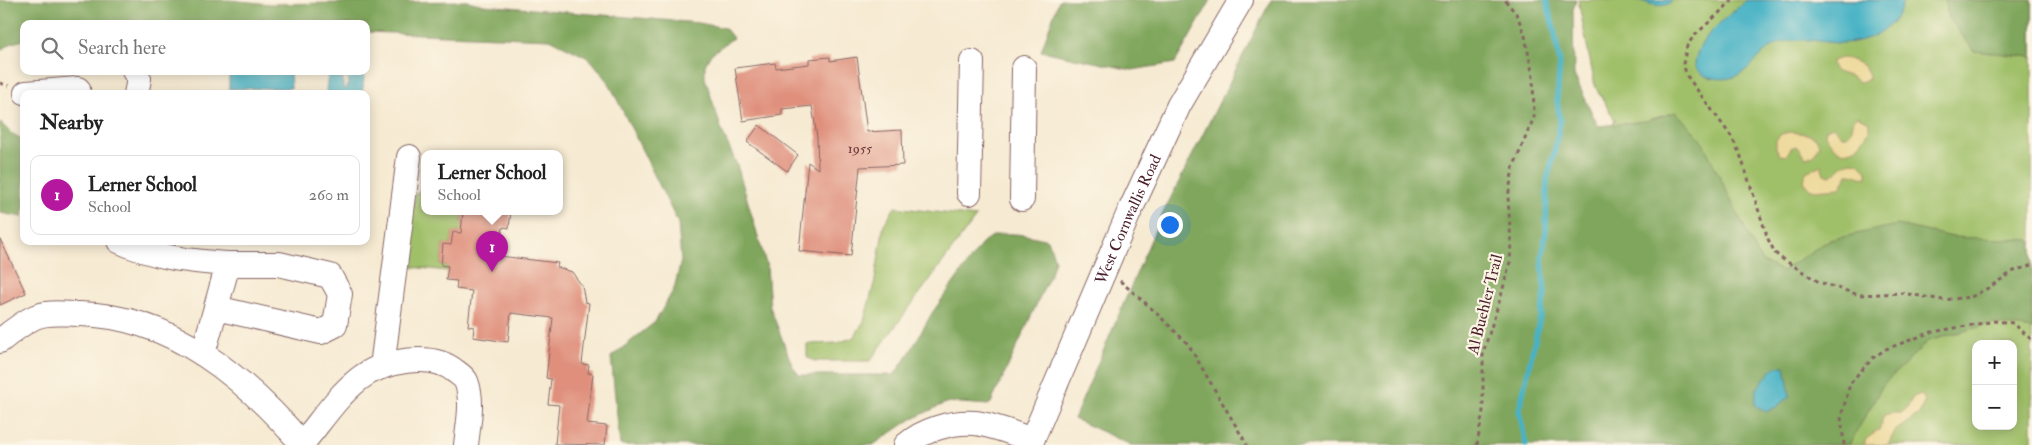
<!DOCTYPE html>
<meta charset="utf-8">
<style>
:root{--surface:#fff;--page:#f6f6f6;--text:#222;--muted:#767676;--line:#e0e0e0;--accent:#b5179e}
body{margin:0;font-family:"IM FELL Double Pica",serif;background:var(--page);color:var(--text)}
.controls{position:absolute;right:15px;bottom:15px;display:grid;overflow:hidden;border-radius:10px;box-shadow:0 2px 12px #0003}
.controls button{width:45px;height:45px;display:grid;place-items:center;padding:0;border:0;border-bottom:1px solid var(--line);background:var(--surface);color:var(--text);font:25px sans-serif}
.you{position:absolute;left:1169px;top:224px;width:18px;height:18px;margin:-12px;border:4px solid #fff;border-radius:50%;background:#1a73e8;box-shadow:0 0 0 8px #1a73e833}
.badge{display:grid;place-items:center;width:32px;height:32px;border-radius:50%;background:var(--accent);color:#fff;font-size:16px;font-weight:700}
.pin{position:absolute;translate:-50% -41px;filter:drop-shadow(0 1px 2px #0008)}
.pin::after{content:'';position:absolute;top:26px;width:18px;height:15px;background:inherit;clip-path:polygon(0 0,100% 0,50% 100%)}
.popup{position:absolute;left:421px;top:150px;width:142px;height:65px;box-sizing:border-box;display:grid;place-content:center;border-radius:10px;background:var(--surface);filter:drop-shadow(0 1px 4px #0005);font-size:16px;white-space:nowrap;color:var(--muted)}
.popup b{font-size:19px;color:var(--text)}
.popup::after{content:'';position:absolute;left:50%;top:100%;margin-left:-10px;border:10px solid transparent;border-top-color:var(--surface)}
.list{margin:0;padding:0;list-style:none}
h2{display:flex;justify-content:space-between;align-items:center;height:65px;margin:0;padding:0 20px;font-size:21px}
h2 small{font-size:16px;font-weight:400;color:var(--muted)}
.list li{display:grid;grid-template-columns:32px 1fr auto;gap:15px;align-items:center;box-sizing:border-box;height:80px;margin:0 10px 10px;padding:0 10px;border:1px solid var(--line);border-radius:10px}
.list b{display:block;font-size:19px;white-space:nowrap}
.list p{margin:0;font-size:16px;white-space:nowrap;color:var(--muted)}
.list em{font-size:16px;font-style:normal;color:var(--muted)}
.icon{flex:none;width:28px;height:28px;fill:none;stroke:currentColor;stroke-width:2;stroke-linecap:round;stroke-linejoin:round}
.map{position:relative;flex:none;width:2032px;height:445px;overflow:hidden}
.search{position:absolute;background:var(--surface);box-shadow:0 2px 12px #0003;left:20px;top:20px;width:350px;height:55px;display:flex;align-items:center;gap:12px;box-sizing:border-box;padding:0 18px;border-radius:10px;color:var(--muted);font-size:19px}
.panel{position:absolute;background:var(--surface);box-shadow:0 2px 12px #0003;left:20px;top:90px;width:350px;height:155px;border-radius:10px}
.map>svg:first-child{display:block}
.green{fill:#9fbf68;stroke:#746f4a;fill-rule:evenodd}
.forest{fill:#7fa65c;stroke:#646244}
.sand{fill:#eeda9e;stroke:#9c7c64}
.water{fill:#47b2c5;stroke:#486878}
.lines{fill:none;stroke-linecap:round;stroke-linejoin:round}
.stream{stroke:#47b2c5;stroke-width:5.5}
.building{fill:#df8f7c}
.minor-casing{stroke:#866665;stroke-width:26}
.path{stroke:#866665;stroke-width:3;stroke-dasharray:4 4;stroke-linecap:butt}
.minor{stroke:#fff;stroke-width:24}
.labels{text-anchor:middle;stroke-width:4.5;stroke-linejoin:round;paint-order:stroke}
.number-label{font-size:14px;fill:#6f3b3f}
.street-label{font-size:16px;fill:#4a1f2b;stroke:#fcf5e5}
</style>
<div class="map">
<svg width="2032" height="445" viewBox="0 0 2032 445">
<rect width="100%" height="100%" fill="#fcf5e5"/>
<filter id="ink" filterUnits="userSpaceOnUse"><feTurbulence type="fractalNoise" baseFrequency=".02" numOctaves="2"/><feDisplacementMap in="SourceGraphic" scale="10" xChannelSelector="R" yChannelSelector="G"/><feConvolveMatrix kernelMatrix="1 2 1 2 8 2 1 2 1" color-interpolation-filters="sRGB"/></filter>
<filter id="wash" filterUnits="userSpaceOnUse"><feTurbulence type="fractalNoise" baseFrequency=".0096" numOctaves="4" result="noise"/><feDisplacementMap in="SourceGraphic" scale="20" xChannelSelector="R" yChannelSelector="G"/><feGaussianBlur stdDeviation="1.12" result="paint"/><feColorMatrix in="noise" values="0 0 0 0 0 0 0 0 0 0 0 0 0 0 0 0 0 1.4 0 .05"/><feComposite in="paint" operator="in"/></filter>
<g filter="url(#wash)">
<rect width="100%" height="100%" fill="#f6ead2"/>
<path class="green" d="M1578,0h454v445h-387l-76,-239 46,-86 -20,-34zM1976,344h37v82h-37z
M424,186v25h39l-1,11 11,12 -20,-2 -2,13 -8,-1 -2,21 7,1 -1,5 -44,-5 12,-72z
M895,207l81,10 -106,144h-56l-7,-4v-13l31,-1 16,-6 10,-16 11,-41 9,-56z"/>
<path class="forest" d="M0,0h229l41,4 198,-3 16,4 215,18 26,5 8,10 -22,16 -6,11v13l17,53 15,34 30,102 3,40 22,58 7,10h95l16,-23 22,-39 49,-68c3,-3 7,-6 10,-8 13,-7 43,-1 57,3l7,20 -4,13 -60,130 -3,2 -40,-3 -38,18 -37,25h-253l-9,-88 44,-35 19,-33 7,-28 -3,-38 -70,-142 -18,-22 -40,-20 -184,-7v-8h-342v16l-12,3 -12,8z
M1059,0h152l-36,63 -43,7 -91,-19z
M1271,0h305l-3,10 1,65 24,51 47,-5 31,-9 25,27 60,122 21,10 47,-31 68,-15 56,12 79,3v89l-39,-6 -65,18 -45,44 -34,60h-718l-57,-26 85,-198z
M1944,0h88v57l-58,-6 -25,-33z
M0,122l11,11 13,7v69l-2,8 -22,-4z"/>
<path class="sand" d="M1841,58c12,1 28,7 28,21l-9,3c-4,-1 -7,-5 -11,-6 -10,-4 -16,-2 -17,-15z
M1858,116l11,6v10l-14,17c-18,7 -21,-2 -30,-14l1,-6 7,-3 9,10h5l4,-5 3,-12z
M1790,132l17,2 9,4 3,7 -5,10 -8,3 -10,-12 -5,2 -5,8 -6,-1 -4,-7v-8l5,-6z
M1852,162l7,1 8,8v6c-7,2 -12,-4 -19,-3l-8,14 -25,2 -6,-2 -5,-7 2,-9 15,-7 3,9 6,2c10,-4 9,-12 22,-14z
M1921,394l4,6 -6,14 -24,17 -7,14h-24l2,-6 13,-9 5,-15 8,-2h9l6,-5 6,-11z"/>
<path class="water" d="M1638,0h35c-9,11 -24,3 -35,0z
M1747,0h156c-5,30 -38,44 -65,43 -20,-1 -34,-6 -54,-1 -31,8 -34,43 -71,36 -8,-1 -15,-6 -18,-13 1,-28 33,-48 52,-65z
M229,71h61l1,17 -62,1z
M341,71h24l-3,23h-34l-2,-4 2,-15 15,3v10l4,1 2,-11 -9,-1z
M1785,366l5,30 -14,11 -10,5 -11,-7 1,-15 18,-23z"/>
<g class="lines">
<path class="stream" d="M1526,445l-7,-34 26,-116 -3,-35 4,-31 1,-49 7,-26 6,-32 -3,-23 3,-36 -6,-34 -8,-29"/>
</g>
<g id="blocks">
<path class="building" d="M830,57v4l27,-4 10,75 35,-2 1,35 -43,2 -9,89 -52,-5 9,-89 10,7 -1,-32 -5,-31 -30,3v6l-39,6 -8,-53 40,-5 1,5 33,-4v-5z
M759,125l39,30 -11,16 -40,-29z
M463,211h48l-2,17 -6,-1 -4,29 59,7 -1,4 15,5 10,14 3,16 4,1 -7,61 7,1 -1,8 5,1 -6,50 20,2 -2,19 -50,-1 4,-39 -11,-1 3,-25 -5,-1 7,-60 -42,-5 -3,29 -35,-5 1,-10 -6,-1 4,-35 -16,-2 1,-8 -11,-1 2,-14 -7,-1 2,-21 8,1 2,-13 8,1z
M0,239l26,54 -26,12z"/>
</g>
</g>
<g filter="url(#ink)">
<use href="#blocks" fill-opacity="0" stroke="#866665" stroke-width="1"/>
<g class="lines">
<defs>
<g id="minor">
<path d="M134,71l5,8 -3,15"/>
<path d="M26,93l52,-4"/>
<path d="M969,193l3,-131"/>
<path d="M1022,199l2,-131"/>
<path d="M119,241c37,17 70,20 109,23l-25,90"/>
<path d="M216,308l105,24 14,-7 5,-31 -10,-18 -51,-12h-51"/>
<path d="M0,341c11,-9 22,-18 35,-24 13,-6 30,-3 45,-3 93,2 165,64 223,131"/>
<path d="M382,367l27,-210"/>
<path d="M301,445c19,-22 34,-47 58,-66 23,-18 72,-28 96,-8 4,3 9,6 11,10 8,20 2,44 0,64"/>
<path d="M906,445c17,-15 46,-24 69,-22 19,2 39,11 57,17"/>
<path id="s1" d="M1030,445l98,-230 51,-110 62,-105"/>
</g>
</defs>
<use href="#minor" class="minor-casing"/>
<path class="path" d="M1733,0l-40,37 -6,9 -4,18 4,12 44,60 9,18 28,85 7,14 6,5 38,24 40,13 43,-2 41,7 28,-3 17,-9 26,-17 18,-6
M0,83l9,3
M1120,281l30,26 38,37 59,101
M1477,445l6,-34v-58l18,-57 9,-34 1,-19 -3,-46 5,-29 21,-51 -1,-40 -8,-41 -8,-21 -12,-15
M1844,445l-3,-28 9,-33 8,-10 16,-17 12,-8 46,-17 63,-11 18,2 19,17"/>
<use href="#minor" class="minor"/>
</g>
</g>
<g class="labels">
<g class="number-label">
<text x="860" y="153">1955</text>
</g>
<g class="street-label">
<text dy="6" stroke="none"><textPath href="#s1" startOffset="246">West Cornwallis Road</textPath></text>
<text transform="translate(1484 304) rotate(-76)" y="6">Al Buehler Trail</text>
</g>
</g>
</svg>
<div class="controls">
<button>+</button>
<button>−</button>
</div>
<div class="you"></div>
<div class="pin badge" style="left:492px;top:272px">1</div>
<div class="popup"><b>Lerner School</b>School</div>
<div class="search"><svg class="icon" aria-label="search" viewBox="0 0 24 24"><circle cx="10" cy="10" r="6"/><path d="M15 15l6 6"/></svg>Search here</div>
<section class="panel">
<h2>Nearby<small></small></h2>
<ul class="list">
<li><span class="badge">1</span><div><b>Lerner School</b><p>School</p></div><em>260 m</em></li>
</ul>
</section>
</div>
